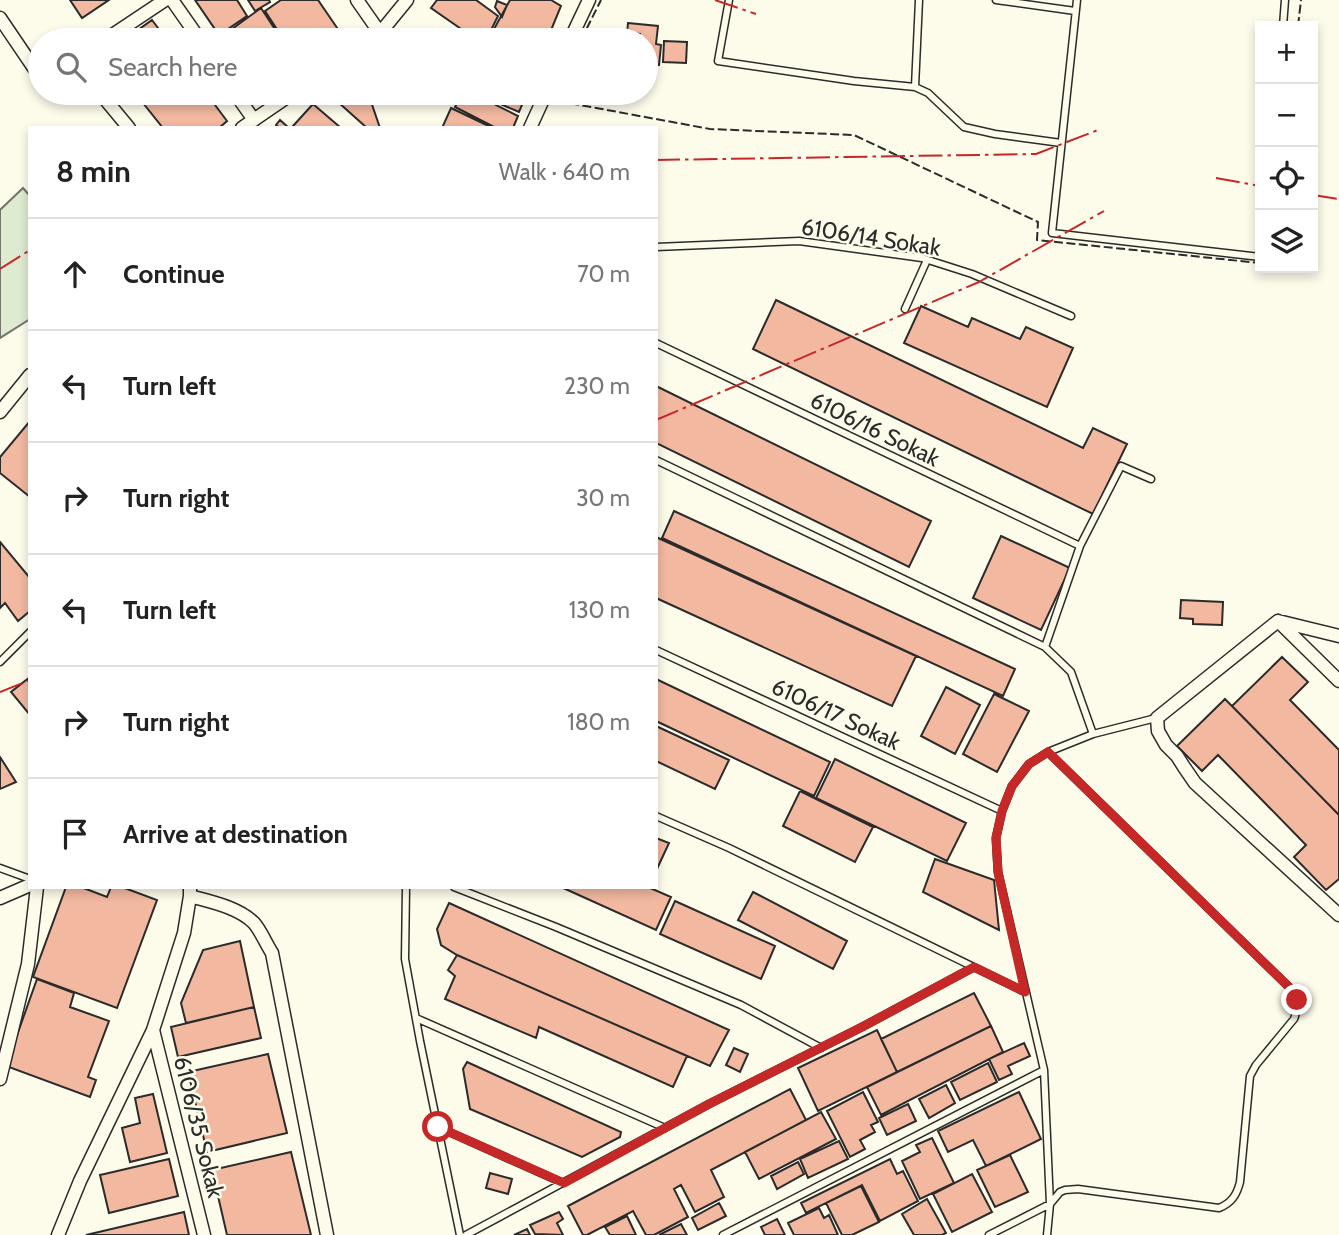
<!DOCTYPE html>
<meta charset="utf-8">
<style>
:root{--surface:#fff;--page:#f2f2f2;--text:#222;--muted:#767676;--line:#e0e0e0}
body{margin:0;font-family:Cabin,sans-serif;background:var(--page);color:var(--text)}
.controls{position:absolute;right:21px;top:21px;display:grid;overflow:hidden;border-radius:0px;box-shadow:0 4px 10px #0003}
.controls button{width:63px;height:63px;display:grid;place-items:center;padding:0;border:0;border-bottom:2px solid var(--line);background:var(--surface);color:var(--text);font:35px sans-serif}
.stop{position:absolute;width:21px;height:21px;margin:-16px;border:5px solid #c62828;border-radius:50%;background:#fff}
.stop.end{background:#c62828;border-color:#fff;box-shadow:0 2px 7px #0008}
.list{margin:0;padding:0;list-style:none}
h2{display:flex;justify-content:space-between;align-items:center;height:91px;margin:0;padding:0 28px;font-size:30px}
h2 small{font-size:23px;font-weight:400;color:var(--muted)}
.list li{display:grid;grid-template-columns:46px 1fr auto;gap:21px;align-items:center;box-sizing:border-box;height:112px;padding:0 28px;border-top:2px solid var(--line)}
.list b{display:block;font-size:26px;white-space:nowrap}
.list em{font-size:23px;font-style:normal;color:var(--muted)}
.icon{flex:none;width:38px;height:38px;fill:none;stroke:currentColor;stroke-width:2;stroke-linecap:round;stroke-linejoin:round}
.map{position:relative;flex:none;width:1339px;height:1235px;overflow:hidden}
.search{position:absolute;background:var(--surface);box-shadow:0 4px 10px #0003;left:28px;top:28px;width:630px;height:77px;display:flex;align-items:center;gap:18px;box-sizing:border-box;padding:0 24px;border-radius:38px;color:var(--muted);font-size:26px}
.panel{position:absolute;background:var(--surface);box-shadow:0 4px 10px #0003;left:28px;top:126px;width:630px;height:763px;border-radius:0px}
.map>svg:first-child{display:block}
.green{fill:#deebd1;stroke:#74746e;stroke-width:2}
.building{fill:#f2b8a0;stroke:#2b2b2b;stroke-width:2}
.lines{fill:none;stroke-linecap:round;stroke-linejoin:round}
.service-casing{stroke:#2b2b2b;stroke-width:9}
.minor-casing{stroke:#2b2b2b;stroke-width:15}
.service{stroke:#fdfbea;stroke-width:6}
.minor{stroke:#fdfbea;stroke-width:12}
.fence{stroke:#2b2b2b;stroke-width:2;stroke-dasharray:9 3.5;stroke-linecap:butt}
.power{stroke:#c62828;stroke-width:2;stroke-dasharray:24 5 3.5 5;stroke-linecap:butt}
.route{stroke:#c62828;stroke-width:9}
.labels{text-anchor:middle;stroke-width:5;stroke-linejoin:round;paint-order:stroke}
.street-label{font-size:23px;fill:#2b2b2b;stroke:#fdfbea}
</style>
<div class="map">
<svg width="1339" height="1235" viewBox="0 0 1339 1235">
<rect width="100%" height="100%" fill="#fdfbea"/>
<path class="green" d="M23,188l7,8v123l-30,19v-128z"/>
<path class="building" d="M70,0h39l-27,18z
M195,0h42l10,16 -28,19z
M248,0h21l1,2 -15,9z
M281,0h37l26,38 -4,2h-56l-19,-29z
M437,0h39l22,16 -12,24h-9l-46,-32z
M510,0h41l10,6 -14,34h-59z
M497,1l10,4 -5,12 -7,-10z
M261,8l21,32h-59l-2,-3z
M152,20l15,20h-43z
M628,23l30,3 -2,18 5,1 -2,20 -13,-1v-24h-6v-6l-13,-1z
M664,41l23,1 -1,21 -23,-1z
M136,93h21l-14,10z
M157,93h49l21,28 -8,7h-56l-20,-25z
M247,93h10l2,2 -7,5z
M331,93h37l12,35h-13l-38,-34z
M462,93h10l46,23 -5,12h-17l-41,-21z
M475,93h52l-8,19z
M313,104l28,24h-46l-2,-2z
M451,108l42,20h-51z
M280,120l9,8h-9l-4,-3z
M776,300l307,148 10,-20 34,16 -34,70 -340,-165z
M921,306l47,21 4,-9 48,21 6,-12 47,21 -26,59 -143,-64z
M656,386l275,135 -22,46 -253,-124z
M30,421v76l-30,-24v-16z
M674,511l341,158 -12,27 -341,-158z
M1001,536l69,32 -29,62 -68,-32z
M656,537l260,119 -24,50 -236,-108z
M0,542l30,36v33l-12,10 -13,-18 -5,5z
M1181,600l42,2 -1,23 -29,-1v-5l-13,-1z
M1282,657l26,25 -18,18 49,50v65l-107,-109z
M30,677v38l-19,-23z
M656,679l174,83 -16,34 -158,-75z
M946,687l34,18 -25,49 -34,-18z
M994,694l35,17 -32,61 -34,-18z
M1225,699l114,116v64l-13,11 -32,-33 12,-12 -88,-90 -16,16 -25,-25z
M656,726l73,34 -14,29 -59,-28z
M0,757l16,25 -16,7z
M835,759l131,64 -19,38 -131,-63z
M800,791l73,36 -18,35 -72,-36z
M656,838l13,5 -13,28z
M935,859l59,21 5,50 -76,-38z
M66,887h15l26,10 4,-10h11l35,13 -40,108 -84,-31z
M561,887h87l23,10 -15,33z
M753,892l94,49 -14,28 -95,-49z
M675,901l100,45 -14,33 -101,-45z
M449,903l280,127 -19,36 -253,-111 -16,-10 -4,-16z
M240,941l14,66 -68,16 -5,-20 22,-53z
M457,955l230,101 -14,31 -134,-60 -3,11 -91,-39 10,-23 -7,-6z
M37,979l37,14 -4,14 39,14 -21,56 8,3 -6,17 -84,-31z
M974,993l17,33 -94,46 -16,-33z
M254,1007l7,31 -83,19 -7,-30z
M991,1026l12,26 -122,63 -14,-28z
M877,1030l20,42 -79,39 -20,-43z
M1024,1043l6,13 -22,10 4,8 -13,6 -10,-21z
M734,1048l14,6 -8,18 -14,-7z
M268,1054l19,79 -80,19 -19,-80z
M467,1062l154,70 -1,5 -38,20 -112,-48 -7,-40z
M988,1063l9,19 -37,18 -9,-18z
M946,1085l9,18 -26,15 -10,-19z
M790,1089l16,31 -95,50 13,27 -29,15 -14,-27 -7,4 14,28 -34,18h-8l-13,-24 -46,24h-4l-15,-29z
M863,1092l15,30 -7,3 4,7 -15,8 5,9 -15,8 -23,-46z
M1019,1092l22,47 -55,27 -13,-26 -25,12 -10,-21z
M153,1094l14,59 -37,9 -8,-34 18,-5 -5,-25z
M908,1104l8,17 -29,14 -8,-17z
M821,1112l15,27 -77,40 -14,-27z
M932,1138l22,45 -34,16 -18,-38 18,-9 -4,-7z
M839,1141l9,18 -40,19 -8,-19z
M291,1152l20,83h-84l-15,-65z
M1010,1155l18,37 -33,15 -18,-37z
M169,1159l9,37 -69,17 -9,-38z
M890,1159l7,15 6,-3 15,30 -38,20 -18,-36 -56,28 -5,-10z
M798,1162l6,12 -27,15 -6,-13z
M490,1173l22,6 -4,15 -22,-6z
M972,1174l20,38 -40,20 -19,-38z
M861,1186l18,36 -27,13h-10l-16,-32z
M927,1199l19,34 -4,2h-28l-12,-21z
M719,1203l7,13 -28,14 -6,-12z
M819,1208l5,10 5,-3 9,20h-44l-6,-12z
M184,1212l5,23h-103z
M559,1212l4,7 -6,4 6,12 -28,-1 -5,-9z
M627,1216l9,19h-26l-5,-8z
M777,1219l8,16h-20l-4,-8z
M681,1224l6,11h-28z
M527,1229l3,6h-16z"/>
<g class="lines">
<defs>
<path id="service" d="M729,0l-11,61 136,20 61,6 13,6 36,34 31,7 66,9
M996,0l79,11
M1077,0l-25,233 208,24
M1283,26l2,-26
M915,87l4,-87
M656,247l143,-6 123,17 50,16 99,42
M905,309l22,-49
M656,343l424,203
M656,460l389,187 26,25 22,62
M1045,647l35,-101 41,-80 30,13
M656,650l346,161
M0,662l30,-30
M656,816l73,32 296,144
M0,868l30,11
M406,887l-1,72 15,82 40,194
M454,887l102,40 185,78 80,43
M416,1018l249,110
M438,1127l125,56
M466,1235l243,-131 153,-77 112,-60
M723,1235l321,-165
M989,1235l61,-31 10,-12 5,-2 13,-1 141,19c13,-5 18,-14 21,-26l10,-106 6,-11 38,-46c5,-12 3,-20 -4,-31l-242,-236
M1047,1235l3,-31 -6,-134 -46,-198 -2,-34 6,-27 10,-25 17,-22 19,-12 45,-18 63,-16"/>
<path id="minor" d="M172,0l28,40
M357,0l23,33
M0,18l40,59
M105,40l60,-40
M369,40l11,-7 27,-33
M570,40l19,-40
M100,93l29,35
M235,93l19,27
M242,128l51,-35
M530,128l16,-35
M0,412l30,-37
M1278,621l61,60
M1339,636l-61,-15 -121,97 1,13 8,14 11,11 7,11 11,16 144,132
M190,896c21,6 48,11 64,27 7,8 12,21 18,30l55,282
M0,898l30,-13
M153,1030l51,205
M0,1079l28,-115 9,-77
M58,1235l22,-54 73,-151 31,-97 6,-37v-9"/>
</defs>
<use href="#service" class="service-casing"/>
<use href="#minor" class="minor-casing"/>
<use href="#service" class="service"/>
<use href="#minor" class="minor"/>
<path class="fence" d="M1298,26l3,-26
M581,40l20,-40
M556,93l-3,7 157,29 144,6 184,87 -1,18 223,23"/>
<path class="power" d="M715,0l41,14
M656,160l380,-6 62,-24
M1216,178l44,8
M1313,195l26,4
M0,269l30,-19
M656,420l323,-138 125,-71
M0,692l30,-12"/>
</g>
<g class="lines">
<path class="route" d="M438,1127l126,56 145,-79 153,-77 112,-60 51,25 -27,-120 -2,-34 6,-27 10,-25 17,-22 19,-12 242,236 7,12"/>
</g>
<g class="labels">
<g class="street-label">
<text transform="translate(871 237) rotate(9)" y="8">6106/14 Sokak</text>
<text transform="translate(875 429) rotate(26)" y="8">6106/16 Sokak</text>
<text transform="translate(836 714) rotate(25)" y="8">6106/17 Sokak</text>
<text transform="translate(199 1127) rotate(76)" y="8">6106/35 Sokak</text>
</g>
</g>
</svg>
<div class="controls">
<button>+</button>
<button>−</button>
<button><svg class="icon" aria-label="locate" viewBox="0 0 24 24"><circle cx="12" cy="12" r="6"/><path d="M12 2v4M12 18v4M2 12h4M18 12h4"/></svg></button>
<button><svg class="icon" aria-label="layers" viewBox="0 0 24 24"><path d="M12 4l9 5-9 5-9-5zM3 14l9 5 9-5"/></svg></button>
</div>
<div class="stop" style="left:438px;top:1127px"></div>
<div class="stop end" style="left:1297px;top:1000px"></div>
<div class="search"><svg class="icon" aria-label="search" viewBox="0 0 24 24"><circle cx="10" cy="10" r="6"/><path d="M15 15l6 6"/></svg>Search here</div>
<section class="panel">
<h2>8 min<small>Walk · 640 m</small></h2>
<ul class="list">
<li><svg class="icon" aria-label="ahead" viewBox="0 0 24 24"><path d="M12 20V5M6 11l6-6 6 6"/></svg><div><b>Continue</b></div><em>70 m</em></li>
<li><svg class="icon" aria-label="left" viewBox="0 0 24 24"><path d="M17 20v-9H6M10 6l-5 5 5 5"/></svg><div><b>Turn left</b></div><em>230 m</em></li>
<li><svg class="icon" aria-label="right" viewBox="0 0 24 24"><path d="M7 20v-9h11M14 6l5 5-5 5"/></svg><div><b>Turn right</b></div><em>30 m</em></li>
<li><svg class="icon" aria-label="left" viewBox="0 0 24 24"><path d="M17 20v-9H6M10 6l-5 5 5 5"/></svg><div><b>Turn left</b></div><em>130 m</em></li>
<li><svg class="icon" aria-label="right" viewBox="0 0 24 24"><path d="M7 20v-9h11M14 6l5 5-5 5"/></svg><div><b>Turn right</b></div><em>180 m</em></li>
<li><svg class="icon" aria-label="arrive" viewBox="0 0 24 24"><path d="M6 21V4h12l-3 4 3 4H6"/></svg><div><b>Arrive at destination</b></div></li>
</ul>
</section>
</div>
